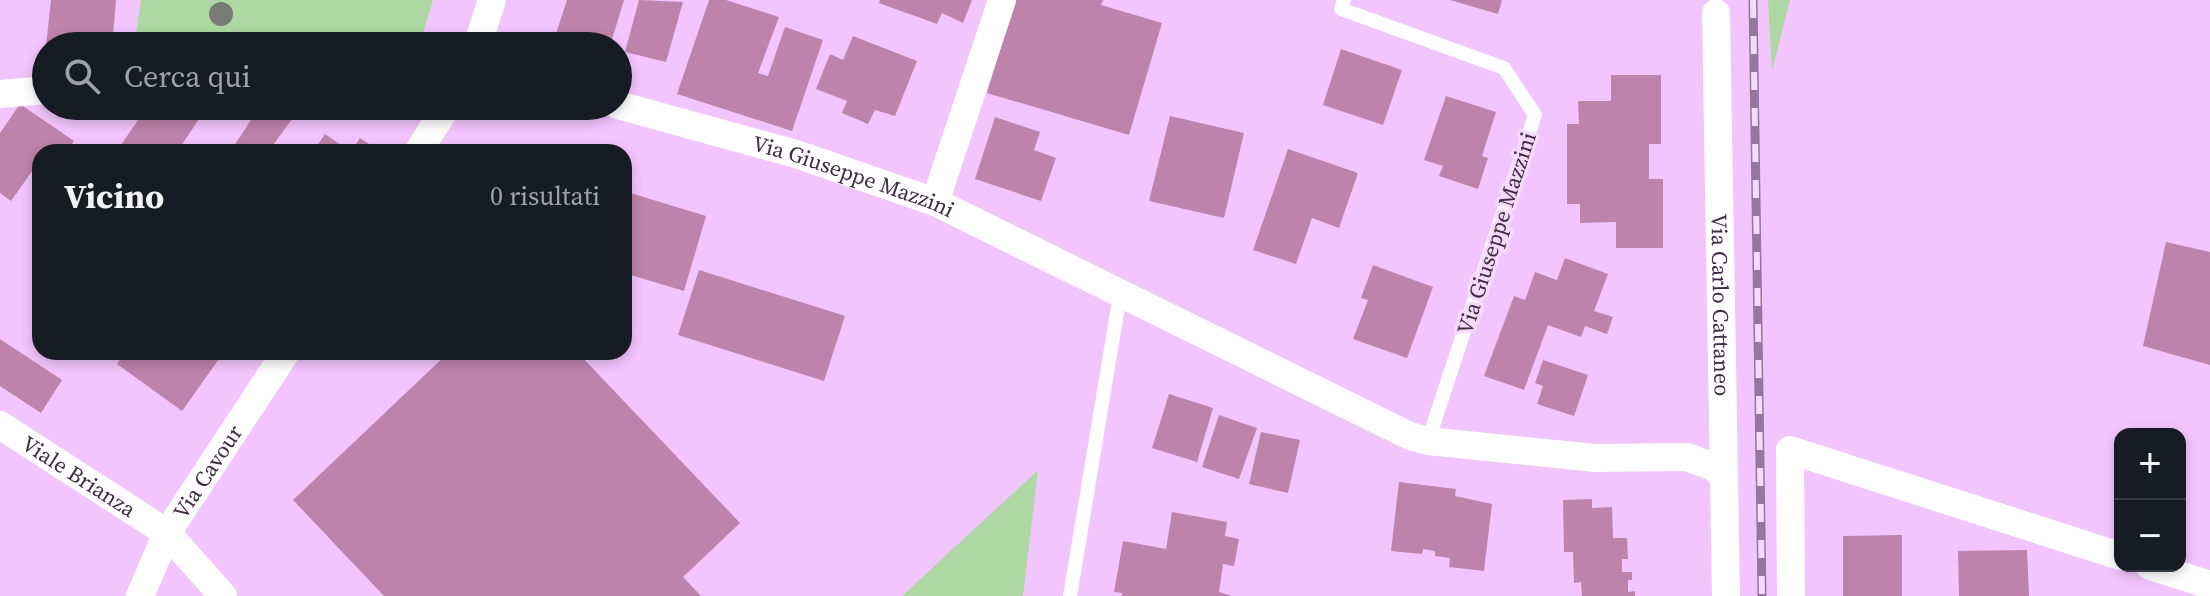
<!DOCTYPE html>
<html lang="it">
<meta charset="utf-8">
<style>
:root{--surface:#171b24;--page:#242831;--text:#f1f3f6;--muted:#9ea1a6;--line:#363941}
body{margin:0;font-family:"Source Serif 4",serif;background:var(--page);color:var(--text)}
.controls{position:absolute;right:24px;bottom:24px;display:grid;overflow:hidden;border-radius:16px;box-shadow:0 4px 12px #0003}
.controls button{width:72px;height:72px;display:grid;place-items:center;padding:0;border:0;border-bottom:2px solid var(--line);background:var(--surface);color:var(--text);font:40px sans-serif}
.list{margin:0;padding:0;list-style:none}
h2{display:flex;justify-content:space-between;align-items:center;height:104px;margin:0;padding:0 32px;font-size:34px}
h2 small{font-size:26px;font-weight:400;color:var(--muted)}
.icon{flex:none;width:44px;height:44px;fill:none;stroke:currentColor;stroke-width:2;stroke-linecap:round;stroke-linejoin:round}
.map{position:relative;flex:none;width:2210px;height:596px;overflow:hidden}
.search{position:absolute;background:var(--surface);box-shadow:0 4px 12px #0003;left:32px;top:32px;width:600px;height:88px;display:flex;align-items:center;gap:20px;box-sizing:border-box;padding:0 28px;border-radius:44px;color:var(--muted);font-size:30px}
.panel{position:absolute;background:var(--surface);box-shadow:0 4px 12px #0003;left:32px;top:144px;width:600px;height:216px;border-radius:24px}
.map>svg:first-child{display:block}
.green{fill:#add8a3}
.building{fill:#be83ab}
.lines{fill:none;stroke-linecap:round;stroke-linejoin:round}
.service{stroke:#fff;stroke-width:14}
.minor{stroke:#fff;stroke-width:28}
.rail-casing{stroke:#95769d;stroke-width:9}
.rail{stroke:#f5dafc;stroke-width:6;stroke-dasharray:18;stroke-linecap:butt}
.tree{fill:#787b76}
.labels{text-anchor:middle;stroke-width:7;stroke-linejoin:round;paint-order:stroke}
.street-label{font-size:22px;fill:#3e2c42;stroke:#f5dafc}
</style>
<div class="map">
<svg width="2210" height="596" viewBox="0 0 2210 596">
<rect width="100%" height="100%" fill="#f3c5fe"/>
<path class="green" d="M141,0h292l-14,46h-285z
M1768,0h22l-18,71z
M1038,470l-15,126h-121z"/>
<path class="building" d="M51,0h65l-4,46h-66z
M567,0h57l-14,46h-58z
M639,0l44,2 -17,60 -41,-10z
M709,0h17l53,17 -21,56 10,3 17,-49 38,13 -31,91 -115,-37z
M880,0h92l-9,23 -21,-10 -5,11 -58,-21z
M1015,0h88l-2,5 61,18 -33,112 -142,-42z
M1450,0h52l-4,14z
M853,36l64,25 -22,55 -20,-6 -7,14 -26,-11 5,-12 -31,-12 14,-35 13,6z
M1341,49l61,21 -19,55 -60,-20z
M1611,75h50v69h-12v35h14v69h-47v-26l-36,1v-19h-13v-80h12l-1,-23h33z
M1446,96l50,16 -14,44 6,2 -10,31 -39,-13 4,-10 -19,-6z
M20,104l54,37 -7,11h-27v23l-7,-5 -22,31 -11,-8v-60z
M148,106h45l10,7 -26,39h-61z
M260,106h105l1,12 -74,1 -24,33h-38z
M1170,116l74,17 -20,85 -75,-17z
M995,117l45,15 -6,18 22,8 -15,43 -66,-22z
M325,134l26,18h-38z
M360,138l21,14h-30z
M1288,149l70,24 -19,55 -27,-10 -16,46 -43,-14z
M624,191l82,25 -22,75 -60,-18z
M2166,242l44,10v113l-67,-19z
M1565,258l43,16 -14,37 19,6 -6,17 -22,-8 -4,11 -33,-12 -24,65 -40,-14 30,-80 11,4 10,-28 22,8z
M1373,265l60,22 -26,71 -54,-19 15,-39 -7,-2z
M699,270l146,46 -21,65 -146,-46z
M0,339l62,41 -21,33 -41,-27z
M125,352h99l-42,59 -65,-47z
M449,352h133l-3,2 161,169 -57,54 18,19h-317l-91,-96z
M1543,360l45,15 -14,41 -37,-12 6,-18 -8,-3z
M1169,394l44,14 -16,54 -45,-14z
M1219,415l38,13 -18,51 -37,-12z
M1261,432l39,8 -12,53 -39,-9z
M1399,482l57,7 -1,7 37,8 -8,67 -35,-4 1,-9 -15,-2v-5l-12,-2 -1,5 -31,-3z
M1592,499v9l20,-1 1,31h14l1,21h-6v13h10v8h-4v12l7,-1v5h-53l-1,-14 -7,1 -1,-31h-9l-1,-52z
M1172,512l55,10 -2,14 14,3 -5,27 -11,-2 -4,28 13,4h-111l1,-3 -8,-1 9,-51 43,8z
M1902,535v61h-59v-60z
M2027,550l2,46h-70l-1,-45z"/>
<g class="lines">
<path class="service" d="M1344,0l-3,9 163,59 31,47 -107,326
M1070,596l50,-301"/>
<g class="minor">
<path id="s1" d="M1716,13l10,583"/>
<path d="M477,46l15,-46"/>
<path d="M0,94l46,-4"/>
<path id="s2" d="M618,105l178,49 139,48 475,234 18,5 167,17 92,-1 27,10 10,11"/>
<path d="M418,152l29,-46"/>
<path d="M935,202l67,-202"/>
<path id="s3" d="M0,425l167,108 56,63"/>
<path d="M2150,566l60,19"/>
<path id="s4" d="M140,596l27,-63 119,-181"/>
<path d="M1791,596l-1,-146 330,106"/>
</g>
<defs>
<path id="rail" d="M1753,0l9,596"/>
</defs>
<use href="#rail" class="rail-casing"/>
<use href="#rail" class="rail"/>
</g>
<circle class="tree" cx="221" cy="14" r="12"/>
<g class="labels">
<g class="street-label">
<text dy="8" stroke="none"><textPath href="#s2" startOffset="246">Via Giuseppe Mazzini</textPath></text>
<text transform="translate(1496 233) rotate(-72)" y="8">Via Giuseppe Mazzini</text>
<text dy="8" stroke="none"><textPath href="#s1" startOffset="292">Via Carlo Cattaneo</textPath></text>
<text dy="8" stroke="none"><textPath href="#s4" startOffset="142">Via Cavour</textPath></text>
<text dy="8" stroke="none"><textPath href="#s3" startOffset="94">Viale Brianza</textPath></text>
</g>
</g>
</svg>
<div class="controls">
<button>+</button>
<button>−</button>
</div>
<div class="search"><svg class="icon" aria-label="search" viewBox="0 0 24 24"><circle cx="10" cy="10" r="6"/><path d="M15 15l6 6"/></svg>Cerca qui</div>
<section class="panel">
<h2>Vicino<small>0 risultati</small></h2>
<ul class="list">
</ul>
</section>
</div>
